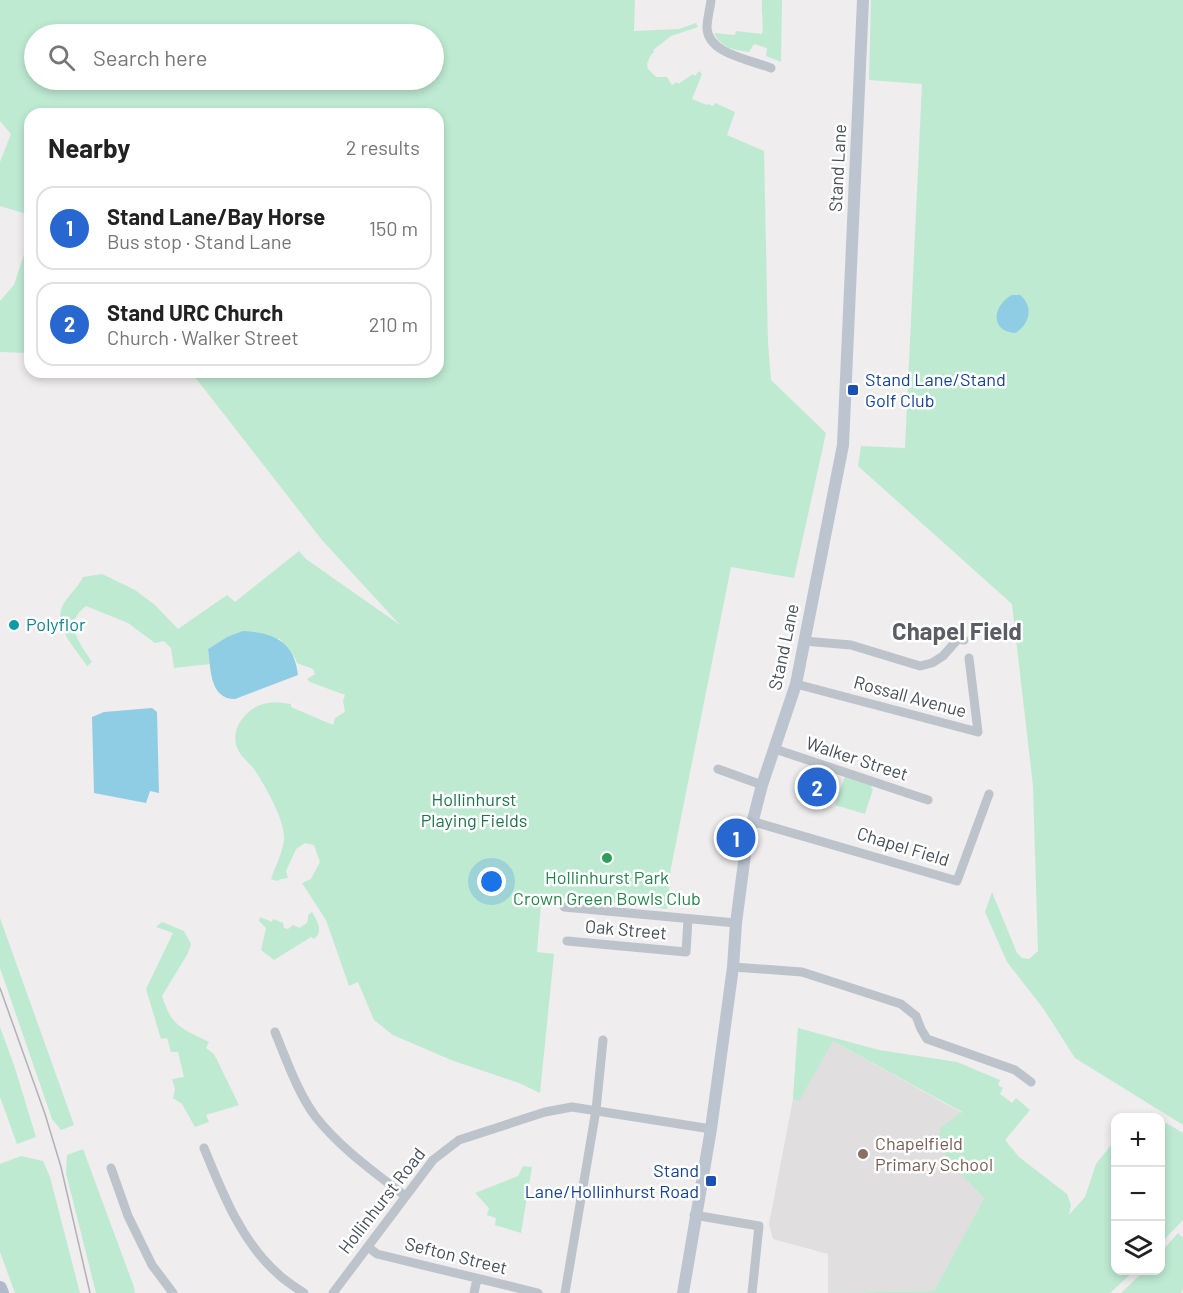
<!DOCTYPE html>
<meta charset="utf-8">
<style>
:root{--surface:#fff;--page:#f6f6f6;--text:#222;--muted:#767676;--line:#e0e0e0;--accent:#2767cf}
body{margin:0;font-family:Barlow,sans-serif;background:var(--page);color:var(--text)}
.controls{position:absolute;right:18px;bottom:18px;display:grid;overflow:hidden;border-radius:12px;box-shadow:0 3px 9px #0003}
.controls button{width:54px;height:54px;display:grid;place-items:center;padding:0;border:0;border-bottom:2px solid var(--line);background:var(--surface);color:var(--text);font:30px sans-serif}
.you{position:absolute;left:492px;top:882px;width:21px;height:21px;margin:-15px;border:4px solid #fff;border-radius:50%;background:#1a73e8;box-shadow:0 0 0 9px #1a73e833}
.badge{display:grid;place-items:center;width:39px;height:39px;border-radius:50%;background:var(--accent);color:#fff;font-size:20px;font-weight:700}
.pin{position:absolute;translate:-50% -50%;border:3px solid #fff;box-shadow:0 2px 6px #0006}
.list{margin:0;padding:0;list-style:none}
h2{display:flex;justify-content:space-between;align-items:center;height:78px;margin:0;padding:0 24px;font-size:26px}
h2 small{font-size:20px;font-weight:400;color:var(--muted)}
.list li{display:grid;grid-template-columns:39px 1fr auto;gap:18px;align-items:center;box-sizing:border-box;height:84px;margin:0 12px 12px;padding:0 12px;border:2px solid var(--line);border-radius:18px}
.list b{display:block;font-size:22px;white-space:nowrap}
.list p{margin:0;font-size:20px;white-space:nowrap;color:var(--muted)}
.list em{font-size:20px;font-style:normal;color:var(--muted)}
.icon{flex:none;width:33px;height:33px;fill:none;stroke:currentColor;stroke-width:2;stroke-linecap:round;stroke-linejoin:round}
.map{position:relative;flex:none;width:1183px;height:1293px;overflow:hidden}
.search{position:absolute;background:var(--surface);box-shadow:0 3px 9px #0003;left:24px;top:24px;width:420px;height:66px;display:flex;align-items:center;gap:15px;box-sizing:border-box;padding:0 21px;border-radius:33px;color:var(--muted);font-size:22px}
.panel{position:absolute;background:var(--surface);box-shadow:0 3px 9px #0003;left:24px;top:108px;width:420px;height:270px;border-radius:18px}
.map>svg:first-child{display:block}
.education{fill:#e0dede}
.green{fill:#beead2;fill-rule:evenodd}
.water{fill:#8fcde4}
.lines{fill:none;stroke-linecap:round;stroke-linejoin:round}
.street{stroke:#bcc3cb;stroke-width:9}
.secondary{stroke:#bcc4d0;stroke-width:12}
.primary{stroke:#afbbca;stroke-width:14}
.tram{stroke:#b0b2b7;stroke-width:1.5}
.transit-dot{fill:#1a4fb4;stroke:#fff;stroke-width:2}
.culture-dot{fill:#0f9aa8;stroke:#fff;stroke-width:2}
.leisure-dot{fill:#2e9e5b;stroke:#fff;stroke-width:2}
.education-dot{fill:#8d6e63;stroke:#fff;stroke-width:2}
.labels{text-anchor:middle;stroke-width:5;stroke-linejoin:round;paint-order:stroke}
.street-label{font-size:18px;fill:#474f59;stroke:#fff}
.transit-label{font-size:18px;fill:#164399;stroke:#fff;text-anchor:start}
.culture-label{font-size:18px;fill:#0d838f;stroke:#fff;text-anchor:start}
.park-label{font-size:18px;fill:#1e734d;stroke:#fff}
.leisure-label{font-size:18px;fill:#27864d;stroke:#fff}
.education-label{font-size:18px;fill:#785e54;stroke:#fff;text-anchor:start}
.district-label{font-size:24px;font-weight:bold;fill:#5a5d61;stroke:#fff}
</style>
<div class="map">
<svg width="1183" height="1293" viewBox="0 0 1183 1293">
<rect width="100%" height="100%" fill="#efeded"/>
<path class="education" d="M798,1028l35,13 129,72 -13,49 35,36 -50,93 -106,2v-39l-55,-15 -4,-15 24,-125z"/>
<path class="green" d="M0,0h635l-1,31 45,-2 17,-6 2,4 -27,9 -18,14 1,2 -4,4 -3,8 1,5 8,8h11l5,8 5,-3 1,2 15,-10 2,2 4,-5 3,3 -10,25 15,6 1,-1 5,2 2,-3 20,9 -8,23 37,16 4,192 3,37 55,53 -32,145 -63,-11 -60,301 -4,41 -109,-12 -17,7 -4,48 17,2 -14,139 -21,-10 -68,-23 -58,-25 -19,-15 -16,-38 -9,4 -23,-66 -24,-37 9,-4 9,-17 -6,-17 -9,-2 -9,6 -10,22 2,7 -7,1 -4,2 -6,-2c4,-12 12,-27 13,-40 1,-19 -18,-51 -28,-67 -5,-8 -14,-14 -18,-22 -10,-21 9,-44 30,-47 7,-2 15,0 23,1v3l42,18 2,-7 10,-6 -2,-11 2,-6 -35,-13 -3,-3 8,-5 -2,-5 -16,-6 -2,-5 -15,-19 -53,-2 -19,12 2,15 -36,4 -3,-20 -7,-7 -9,2 -27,-20 -42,-17c-24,18 -6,37 6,56l-5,4c-10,-16 -35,-40 -24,-61 5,-10 15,-17 20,-28l19,-3 33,16 20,15 23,24 49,-34 8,7 64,-51 7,8 94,66 -78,-85 -131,-168h247v-258h-408v101l-30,-9v-44l11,-28 -11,-13zM34,34h400v46h-400z
M762,0h20l-1,62 -15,-6 1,-8 -13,-4 -5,8c-15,-2 -28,-4 -35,-19l21,2 1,-4 26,3c2,-12 -1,-22 0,-34z
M871,0h312v1125l-108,-67 -32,-50 -36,-46 -22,-50 7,-20 25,61 5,5 7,1 9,-8 -5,-165 -21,-182 -154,-138 3,-20 44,2 17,-364 -53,-4z
M30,236v117l-30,-1v-51l14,-16z
M845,776l27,9 -1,3 2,1 -8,25 -30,-9z
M312,912c5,9 12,19 2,27l-3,-2 -37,23 -13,-10 5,-22 -7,-7 1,-4 12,5 1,-3 10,4 1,5 4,1 5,-4 7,3c4,-6 8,0 8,-13z
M0,918l74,207 -13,5 -9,-11 -52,-151z
M162,922l22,9 7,13 -3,9 -26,43c10,31 19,32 47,46l-3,6 8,6 25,51 -33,10 3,7 -14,5 -13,-23 -9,-6 2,-9 -3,-10 12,-2 -6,-25h-7l-4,-14 -6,1 -15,-50 27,-56 -17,-6z
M0,1027l14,38 22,72 -19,7 -17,-47z
M798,1028l81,22 78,12 43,18 -2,5 5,3 -3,6 12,9 4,-5 14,12 -25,30 14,17 48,37 4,11 -2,10 16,-18 11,-33 19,-24 1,130 18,1 -24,22h-282l106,-2 50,-93 -35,-36 -10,-17 1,-17 22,-16 -129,-71 -34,60 -6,-2z
M1161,1120l22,13v87l-22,23z
M83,1149l51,138 1,6h-39l-30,-120 1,-18z
M21,1156l22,5 7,16 30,116h-65l-15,-41v-88z
M523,1166l9,1 -11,66 -26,-8 1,-7 -9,-3 2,-7 -14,-15 43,-17z
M1178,1233l5,5v51l-2,4h-60l23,-22 16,-1 1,-18z"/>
<path class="water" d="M1012,295h8c14,11 10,30 -5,38 -26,-2 -22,-28 -3,-38z
M243,631c31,2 51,10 55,44l-63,24c-26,0 -24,-31 -27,-50l19,-12z
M152,708l5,4 2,81 -9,-2 -4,12 -52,-10 -2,-76 12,-5z"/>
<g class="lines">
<path class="street" d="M711,0c-1,9 -4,19 -4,28 1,26 44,32 64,40
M804,641l47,4 69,21 12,-3 11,-7 15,-17 6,1
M796,684l182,48 -9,-74
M775,749l153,51
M718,769l44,16
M751,821l206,60 32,-87
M564,907l172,16
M567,941l119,11 2,-33
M733,967l69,5 99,32 15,12 5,13 6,10 88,31 16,12
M275,1032c11,27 23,61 40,84 25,32 58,55 90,80
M204,1148c18,44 37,93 73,125 8,8 18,14 27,20
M111,1168l17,48 24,49 21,28
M694,1215l65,11 -7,67
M368,1247l9,7 161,39
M333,1293l100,-133 26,-20 86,-28 27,-5 139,22
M474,1293l3,-14
M565,1293l31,-183 7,-70"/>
<path class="secondary" d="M683,1293l28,-164 22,-162 3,-44 10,-76 16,-62 34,-101 47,-239 20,-445"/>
<path class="primary" d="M0,1288l2,5"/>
<path class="tram" d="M0,988l45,126 16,53 29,126"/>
</g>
<g class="transit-dot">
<rect x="847" y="384" width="12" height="12" rx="3"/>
<rect x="705" y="1175" width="12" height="12" rx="3"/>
</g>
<circle class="culture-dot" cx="14" cy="625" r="6"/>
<circle class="leisure-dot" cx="607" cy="858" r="6"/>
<circle class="education-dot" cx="863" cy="1154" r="6"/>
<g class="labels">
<g class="street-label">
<text transform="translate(838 168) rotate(-87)" y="6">Stand Lane</text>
<text transform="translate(784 647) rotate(-78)" y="6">Stand Lane</text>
<text transform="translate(910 697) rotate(15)" y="6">Rossall Avenue</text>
<text transform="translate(857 759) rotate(18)" y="6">Walker Street</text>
<text transform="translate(903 847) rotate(17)" y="6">Chapel Field</text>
<text transform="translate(626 930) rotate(5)" y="6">Oak Street</text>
<text transform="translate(382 1201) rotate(-52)" y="6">Hollinhurst Road</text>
<text transform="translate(456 1256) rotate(14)" y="6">Sefton Street</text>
</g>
<g class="transit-label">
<text x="865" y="386">Stand Lane/Stand<tspan x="865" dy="21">Golf Club</tspan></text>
<text x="699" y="1177" text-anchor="end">Stand<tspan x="699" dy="21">Lane/Hollinhurst Road</tspan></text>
</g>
<g class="culture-label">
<text x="26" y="631">Polyflor</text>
</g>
<g class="park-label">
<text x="474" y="806">Hollinhurst<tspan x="474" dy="21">Playing Fields</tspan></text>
</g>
<g class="leisure-label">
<text x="607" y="884">Hollinhurst Park<tspan x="607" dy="21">Crown Green Bowls Club</tspan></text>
</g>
<g class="education-label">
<text x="875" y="1150">Chapelfield<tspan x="875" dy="21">Primary School</tspan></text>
</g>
<g class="district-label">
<text x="957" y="640">Chapel Field</text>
</g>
</g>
</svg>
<div class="controls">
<button>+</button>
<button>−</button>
<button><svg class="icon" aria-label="layers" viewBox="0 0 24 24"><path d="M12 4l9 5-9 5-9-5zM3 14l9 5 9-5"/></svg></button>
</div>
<div class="you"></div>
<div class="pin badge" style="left:736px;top:838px">1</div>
<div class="pin badge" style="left:817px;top:787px">2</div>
<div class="search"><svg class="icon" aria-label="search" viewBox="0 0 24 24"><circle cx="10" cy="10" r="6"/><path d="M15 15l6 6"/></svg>Search here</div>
<section class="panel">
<h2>Nearby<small>2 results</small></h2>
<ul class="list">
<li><span class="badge">1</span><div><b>Stand Lane/Bay Horse</b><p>Bus stop · Stand Lane</p></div><em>150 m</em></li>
<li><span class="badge">2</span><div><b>Stand URC Church</b><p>Church · Walker Street</p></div><em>210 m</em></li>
</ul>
</section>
</div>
